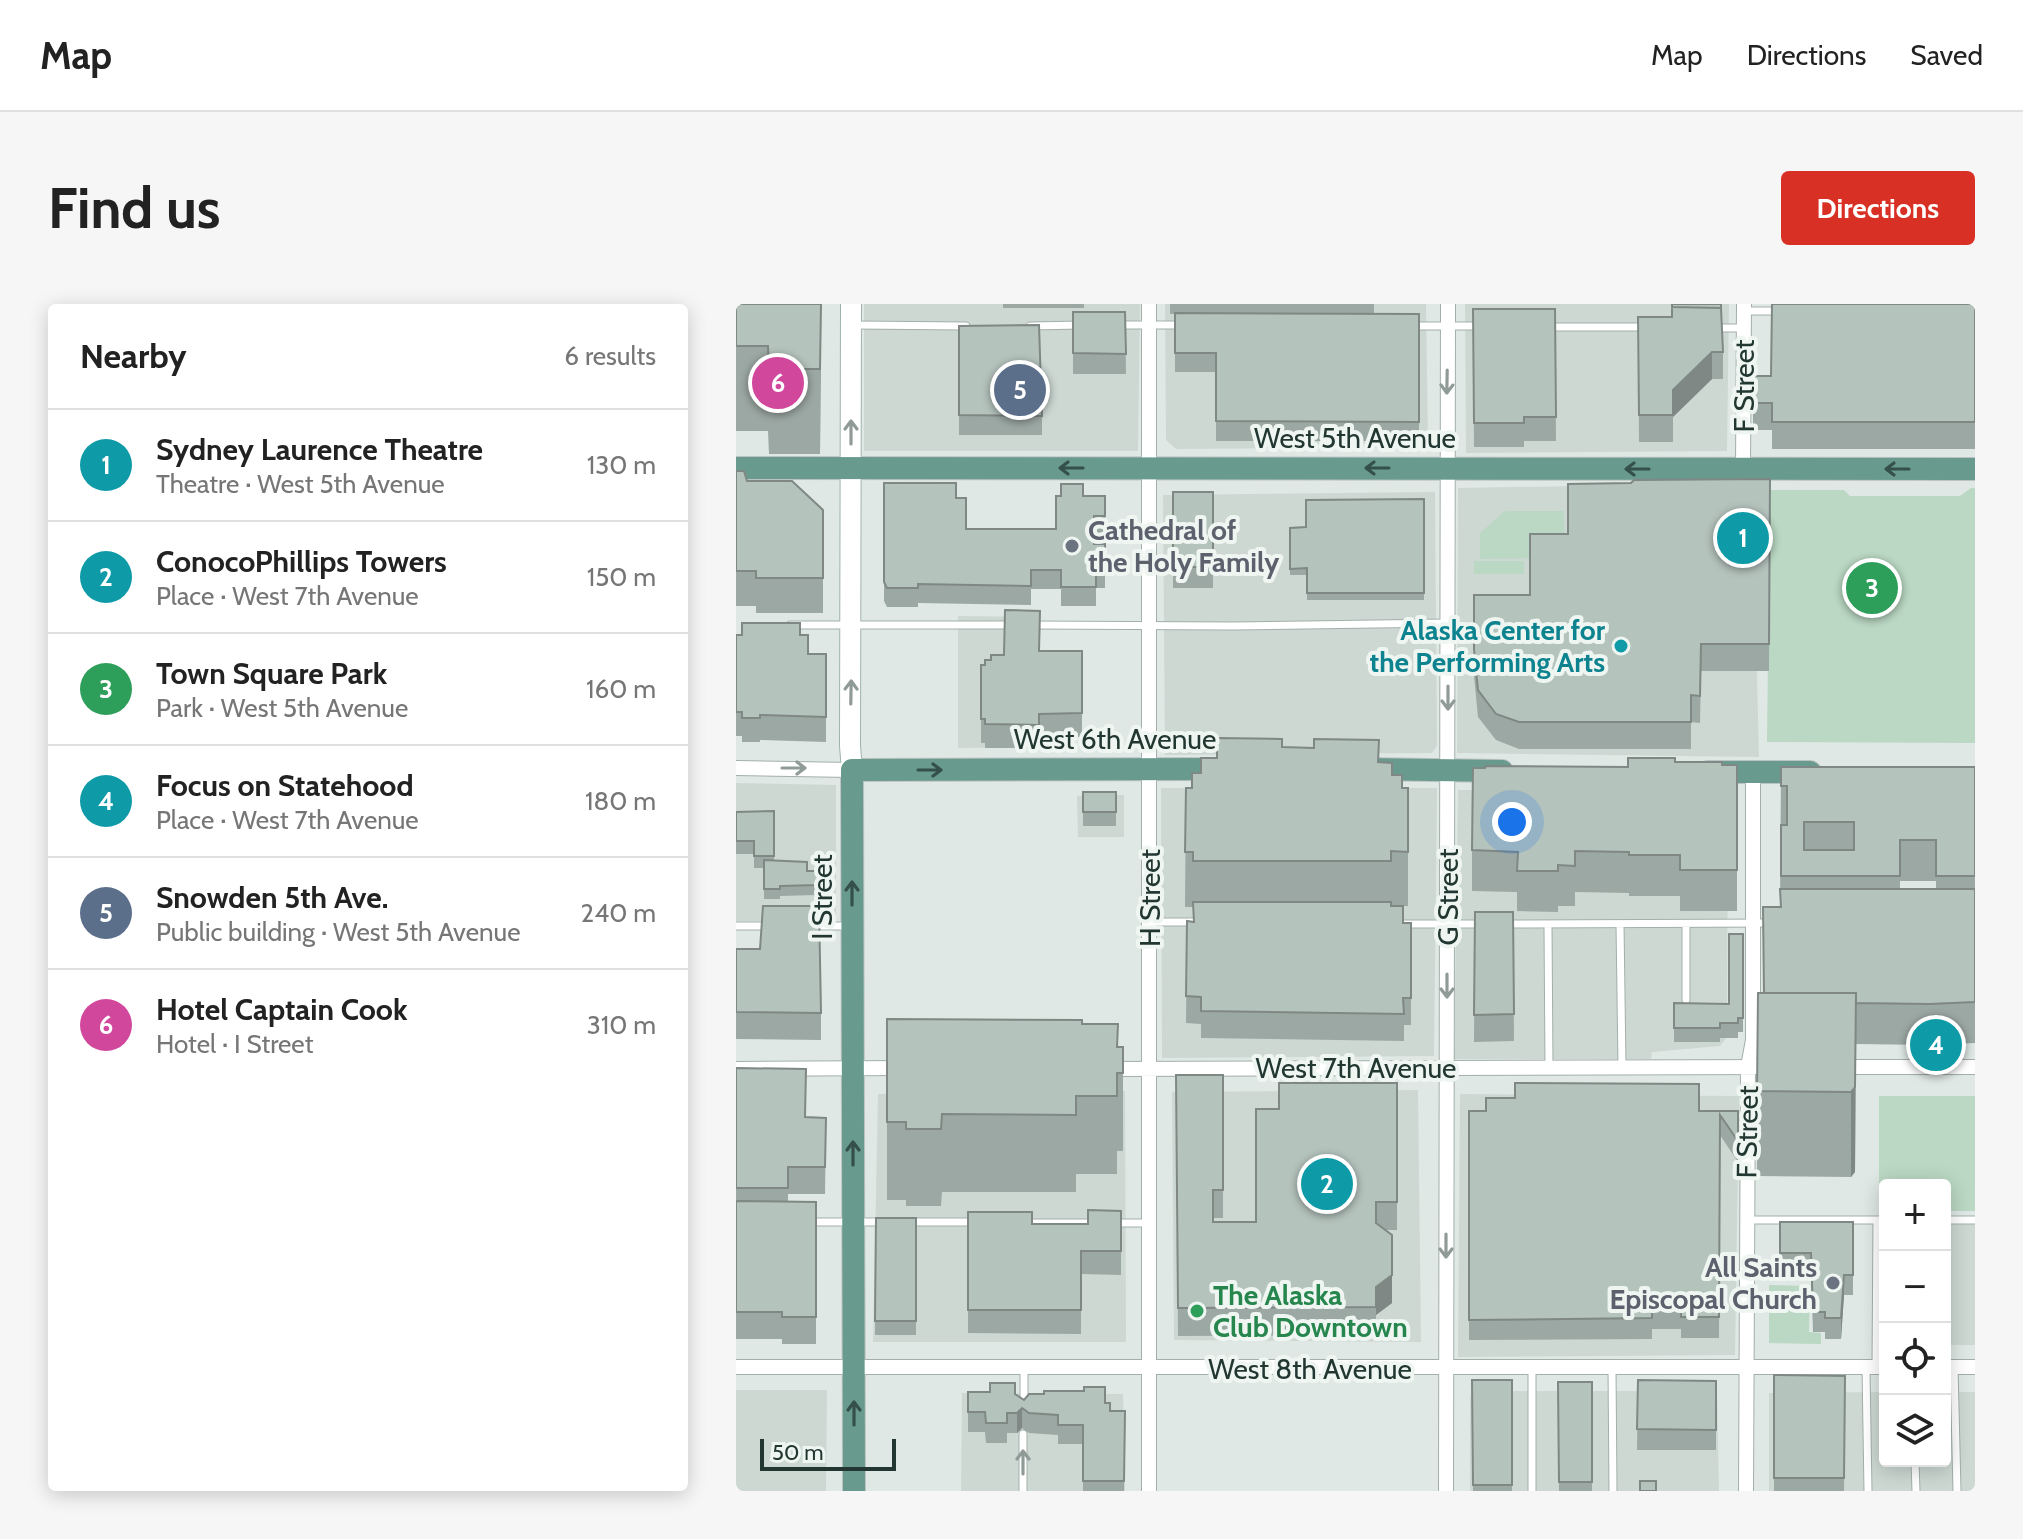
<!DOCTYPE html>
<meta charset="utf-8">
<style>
:root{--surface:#fff;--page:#f6f6f6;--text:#222;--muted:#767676;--line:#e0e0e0;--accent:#d93025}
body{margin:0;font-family:Cabin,sans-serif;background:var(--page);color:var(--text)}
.controls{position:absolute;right:24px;bottom:24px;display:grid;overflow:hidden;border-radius:8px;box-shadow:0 4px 20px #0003}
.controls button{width:72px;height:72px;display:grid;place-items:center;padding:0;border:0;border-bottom:2px solid var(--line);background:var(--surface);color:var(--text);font:40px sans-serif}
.scale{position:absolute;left:24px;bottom:20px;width:136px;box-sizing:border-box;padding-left:8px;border:4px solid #223732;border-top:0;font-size:22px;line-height:28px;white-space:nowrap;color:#223732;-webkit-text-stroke:6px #eff6f2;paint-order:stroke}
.you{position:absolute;left:776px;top:518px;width:28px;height:28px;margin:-20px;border:6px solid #fff;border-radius:50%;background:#1a73e8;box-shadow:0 0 0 12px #1a73e833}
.badge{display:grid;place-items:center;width:52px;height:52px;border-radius:50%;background:var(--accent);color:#fff;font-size:26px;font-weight:700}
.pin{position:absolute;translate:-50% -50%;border:4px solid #fff;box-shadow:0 2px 8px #0006}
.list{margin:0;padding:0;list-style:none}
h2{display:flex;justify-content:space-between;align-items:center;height:104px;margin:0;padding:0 32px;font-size:34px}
h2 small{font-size:26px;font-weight:400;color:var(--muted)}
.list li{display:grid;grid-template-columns:52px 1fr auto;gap:24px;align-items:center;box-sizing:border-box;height:112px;padding:0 32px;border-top:2px solid var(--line)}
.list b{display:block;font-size:30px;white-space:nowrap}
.list p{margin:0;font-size:26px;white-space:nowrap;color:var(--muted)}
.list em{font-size:26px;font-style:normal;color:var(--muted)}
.icon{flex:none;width:44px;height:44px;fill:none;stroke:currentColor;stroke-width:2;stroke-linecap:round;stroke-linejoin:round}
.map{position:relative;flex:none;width:1239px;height:1187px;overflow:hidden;border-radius:8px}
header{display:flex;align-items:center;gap:48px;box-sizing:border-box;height:112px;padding:0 40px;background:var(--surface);border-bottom:2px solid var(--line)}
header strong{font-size:38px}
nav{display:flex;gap:44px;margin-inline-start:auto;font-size:28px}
.intro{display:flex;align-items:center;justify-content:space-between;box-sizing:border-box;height:192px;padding:0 48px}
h1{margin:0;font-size:56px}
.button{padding:20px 36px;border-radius:8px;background:var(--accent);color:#fff;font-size:28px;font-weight:700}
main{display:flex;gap:48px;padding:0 48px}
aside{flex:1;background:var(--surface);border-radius:8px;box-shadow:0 4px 20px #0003}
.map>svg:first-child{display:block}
.built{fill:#cdd8d3}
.green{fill:#bad8c3}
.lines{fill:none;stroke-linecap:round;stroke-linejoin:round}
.lane-casing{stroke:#a3afab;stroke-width:9}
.street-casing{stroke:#a3afab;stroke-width:16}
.secondary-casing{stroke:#9fb3ac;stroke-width:22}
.primary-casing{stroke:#bdc3c2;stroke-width:24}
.lane{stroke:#fff;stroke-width:7}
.street{stroke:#fff;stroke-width:14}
.secondary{stroke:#fff;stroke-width:20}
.primary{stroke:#689a8e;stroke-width:22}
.wall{fill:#9ca8a3;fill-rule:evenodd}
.shaded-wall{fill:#7f8884}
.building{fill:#b5c3bd;stroke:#7f8884;stroke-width:2;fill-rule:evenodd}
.oneway{stroke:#909b98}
.oneway2{stroke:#345049}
.worship-dot{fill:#6b7280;stroke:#eff6f2;stroke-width:3}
.culture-dot{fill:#0f9aa8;stroke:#eff6f2;stroke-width:3}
.leisure-dot{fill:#2e9e5b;stroke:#eff6f2;stroke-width:3}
.labels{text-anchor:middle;stroke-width:8;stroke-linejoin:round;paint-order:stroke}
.street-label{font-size:28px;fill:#223732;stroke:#eff6f2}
.worship-label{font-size:28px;font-weight:bold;fill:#5b616d;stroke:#eff6f2;text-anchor:start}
.culture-label{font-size:28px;font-weight:bold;fill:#0d838f;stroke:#eff6f2;text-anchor:end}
.leisure-label{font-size:28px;font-weight:bold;fill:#27864d;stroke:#eff6f2;text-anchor:start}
</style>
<header>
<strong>Map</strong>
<nav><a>Map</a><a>Directions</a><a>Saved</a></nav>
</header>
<div class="intro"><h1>Find us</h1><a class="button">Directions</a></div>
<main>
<aside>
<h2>Nearby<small>6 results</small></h2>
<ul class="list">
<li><span class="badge" style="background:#0f9aa8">1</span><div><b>Sydney Laurence Theatre</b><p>Theatre · West 5th Avenue</p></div><em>130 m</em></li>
<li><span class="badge" style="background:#0f9aa8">2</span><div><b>ConocoPhillips Towers</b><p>Place · West 7th Avenue</p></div><em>150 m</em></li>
<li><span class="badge" style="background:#2e9e5b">3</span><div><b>Town Square Park</b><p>Park · West 5th Avenue</p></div><em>160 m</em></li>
<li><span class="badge" style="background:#0f9aa8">4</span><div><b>Focus on Statehood</b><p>Place · West 7th Avenue</p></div><em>180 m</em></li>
<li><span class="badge" style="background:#5c6f8a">5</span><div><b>Snowden 5th Ave.</b><p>Public building · West 5th Avenue</p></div><em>240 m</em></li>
<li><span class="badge" style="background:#d1479c">6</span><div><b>Hotel Captain Cook</b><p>Hotel · I Street</p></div><em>310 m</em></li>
</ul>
</aside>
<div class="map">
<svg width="1239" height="1187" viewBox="0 0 1239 1187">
<rect width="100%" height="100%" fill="#dfe8e4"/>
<path class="built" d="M128,0h276l-2,147h-274z
M429,0h261l2,135 -11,8 -241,2 -10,-9z
M729,0h264l-2,147 -261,2z
M1016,179l7,274 -302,-4 1,-265z
M699,188l2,254 -5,7 -267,2 -2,-260z
M222,312l82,1v130l-82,1z
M0,479l100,2v136h-100z
M425,484h276l-3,268 -272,2z
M722,486l168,1 102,5 -1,241 -7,9 -68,6 -1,7h-197z
M388,491v42h-46l-1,-41z
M682,786l3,252 -247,-2 -2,-248z
M389,787l1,251h-253l5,-248z
M724,790l279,2 -4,259 -277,2z
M1209,916h30v125h-30z
M0,1086h91l-1,101h-90z
M737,1087h244l2,100h-249v-93z
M1149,1088v69h60v-69h30v99h-206v-98z
M226,1089l161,1 2,97h-164z"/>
<path class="green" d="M1235,184h4v255l-208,-1 3,-252h74l6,6h110z
M769,207h59l1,47 -85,1v-26z
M738,257h50v13h-50z
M1143,792h96v115h-30v-26l-66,-2z
M1033,981l41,1 -1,46 12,1v11l-52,-1z"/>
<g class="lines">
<defs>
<path id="lane" d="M1008,7h37
M118,21l112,1
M382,21h64
M294,22l52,-1
M674,22h72
M810,23h100
M978,24h30
M54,321h224
M294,321l203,1 214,-3
M414,618h46
M668,620h80
M768,620l268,-1
M812,620l1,144
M884,620l2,142
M950,620v76
M0,622h34
M74,622h40
M1012,916h137
M1209,916h30
M70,918h76
M170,918h68
M290,919h68
M378,919h35
M1218,1063l3,124
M796,1064v123
M876,1064l1,123
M1130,1064l2,123
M1140,1064l1,-148
M288,1102v-38
M1179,1157l1,30
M287,1187v-57"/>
<path id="street" d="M1007,165l1,-165
M0,464l116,2
M1103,763h136
M0,765l171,-1
M371,765l668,-2
M0,1063h1149
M1209,1063h30
M413,1187v-1187
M710,1187l2,-1187
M1010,1187l2,-424 5,-27v-267"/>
<path id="secondary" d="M115,0l-1,442 2,24"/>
<path id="primary" d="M0,164l1239,1
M628,465l138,2
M972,468h102
M118,1187l-2,-721 378,-1"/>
</defs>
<use href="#lane" class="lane-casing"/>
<use href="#street" class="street-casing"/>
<use href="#secondary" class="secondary-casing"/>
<use href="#primary" class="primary-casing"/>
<use href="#lane" class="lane"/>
<use href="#street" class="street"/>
<use href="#secondary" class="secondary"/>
<use href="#primary" class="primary"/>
</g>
<path class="wall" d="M0,0h85l-1,150h-51l-1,-23h-32z
M267,0h81v4h-81z
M434,0h204v9l45,1v127h-203v-69h-41v-58h-5z
M1239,0v145h-203v-19h-19v-54h18z
M737,5h82l1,132h-32v6h-50z
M337,8h52l1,62h-53z
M902,13l85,35v27h-11l-39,38v25h-34z
M223,22l83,90v19h-83z
M0,167l11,10 76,29v103h-67v-7h-20z
M1034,175l-1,192h-68l-1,52 -9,-1v27h-172l-23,-9 -18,-23 -4,-41v-81h56l38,-61 63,-51z
M148,179l72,15 10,31h90l49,-33v39h-11v9h11v44h-9v18h-35v-17h-30v16l-113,-2v4h-31l-3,-6z
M437,188h40v96h-40z
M688,195v101h-117v-25h-17v-47l16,-1z
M0,331h64l8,19h18v88l-66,-2v2h-18v-6h-6z
M304,347h42v86h-43v11h-54v-5h-4v-78h4l6,-5 13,-5z
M546,443l97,15 13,13 10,13h6v118h-17l12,17h8v102h-7v16l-203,-3v-14l-15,-1 1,-102 6,1v-15h-8l1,-119h6l9,-15 16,-15z
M939,458l62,3v146h-57v-15h-51v-3l-54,-1v14h-17v6l-41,-1v-19l-45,-1v-41l156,-83z
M1045,463h194v276l-46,2 -73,-1 -1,128 -4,5 -94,-1 1,-183h5l17,-86zM1164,577h36v8h-36z
M347,488h33v34h-33z
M38,507v49l33,11h11l-1,24 -37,1v3h-16v-31h-10v-14h-18v-42z
M739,608h38l1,129 -40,1z
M1007,630v98h-5v6h-18v4h-46v-39l55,1z
M0,645l85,64v27l-85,-1z
M151,715l195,5 36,23h5v104h-6v23h-41v18h-134l-1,14h-35v-6h-19z
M0,764l70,49 20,1 -1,76h-37v7l28,1v142h-34v-5h-46z
M440,771h47v143h-10v4h43l23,-113 118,-26v147h-11l6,73 -16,12v20l-198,1z
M733,807h269v51l-18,-27 -1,203h-38v-9h-29v10l-183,1z
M385,907v64l-40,-1v60l-113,-1v-121l64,12h56z
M140,914h40v117h-41z
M1044,918h73v73h-9l-3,44h-16v-7h-12l-2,-59h-31z
M1038,1071l71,1 -1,115h-70z
M736,1076h40v111h-39z
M902,1076l78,1v69h-79z
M822,1078h34v109h-33z
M232,1088l47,2 9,6 81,3 5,8h15l-1,80h-41v-47h-25v-9l-29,-2 -7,-5 -5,5h-10v10h-21l-1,-11h-17z"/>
<path class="shaded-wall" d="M85,0l-1,150v-85z
M976,48v27l-39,38v-27z
M1120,689l-1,179 -4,5v-85z
M656,971v28l-16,12v-28z
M1108,971v20l-3,44v-21z
M286,1104v20l-5,5v-20z"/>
<path class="building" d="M0,0h85l-1,65h-51l-1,-23h-32z
M936,0h49v4l-49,-1z
M1036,0h203v118h-203v-19h-19v-27h18z
M936,3l49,1 2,44h-11l-39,38v25h-34l-1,-98h34z
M737,5h82l1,108h-32v6h-50z
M337,8h52l1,42 -53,-1z
M439,9l244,1v108l-203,-1v-68h-41z
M303,21l3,91 -83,-1v-89z
M0,167h8l3,10h45l31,29v68h-67v-7h-20z
M1034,175l-1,165h-68l-1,52 -9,-1v27h-172l-23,-8 -18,-24 -4,-41v-54h56v-61h38v-50l63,-1 3,-3z
M148,179h72v15h10v31h90v-33h5v-12h22v12h22v20h-11v28h11v26h-9v17h-35v-17h-30v16l-113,-2v4h-31l-3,-6z
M437,188h40v75h-40z
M688,195v94h-117v-25l-17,1v-41l16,-1v-27z
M269,306l35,1 -1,40h43v62l-43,1v11l-54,-1v-5h-4v-54h4v-5h6v-5h13z
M6,319h58v12h8v19h18v63l-66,-2v3h-18v-6h-6v-77h6z
M481,434l65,1v8l32,1v-9l65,1 -1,22 14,1v12h10v13h6v64l-17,-1v10h-198v-9h-8l1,-64h6v-15h9v-15h16z
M892,454h47v4h47v3h15v105h-57v-15h-51v-3l-54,-1v15l-17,-1v6h-41l1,-19 -46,-2 1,-82h12l1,-2 142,1z
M1045,463h194v109h-39v-36h-36v36h-119v-51h6v-39h-6zM1068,518h50v28h-50z
M347,488h33v20h-33z
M38,507v45h-20v-15h-18v-29z
M28,556l43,2v9h11l-1,14 -37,1v3h-16z
M1044,585h195v113l-46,2 -73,-1v-10h-92l-1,-86h18z
M457,598h198v4h12v17h8v75h-8l1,16 -203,-3v-14l-15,-1 1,-75 7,1z
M27,602h56l2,107 -85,-1v-63h24z
M739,608h38l1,102 -40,1z
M993,630h14v84h-5v5h-18v5h-46v-25l55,1z
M1022,689h98l-1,94 -4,5 -94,-1z
M151,715l195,1v4h36l-1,23h6v26h-6v23h-41v19l-134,-1 -1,15h-35v-7h-19z
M0,764l70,1 -1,48 21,1 -1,49h-37v21h-52z
M440,771h47v115h-10v32h43v-113h23v-26h118v119h-21v21l16,12v40l-16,12v20l-198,1z
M779,779l184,1v27h39v30l-18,-26 -1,202h-38v-8l-29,-1v10l-183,2v-209h17v-13h29z
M0,897l80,1v115h-34v-5h-46z
M352,906l33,1v40h-40v59h-113v-98h64v12h56z
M140,914h40v103h-41z
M1044,918h73v53h-9l-3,43h-16v-6h-12l-2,-59h-31z
M1038,1071l71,1 -1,102h-70z
M736,1076h40v105h-39z
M902,1076l78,1v49l-79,-1z
M822,1078h34v100h-33z
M254,1079h25v11l9,6 5,-6h15v-3h40v-4h21v16h5v8h15l-1,70h-41v-56h-25v-10l-29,-2 -7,-5 -5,5h-10v10h-21l-1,-11h-17v-20h22z
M904,1177h16v10h-16z"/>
<defs><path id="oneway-shaft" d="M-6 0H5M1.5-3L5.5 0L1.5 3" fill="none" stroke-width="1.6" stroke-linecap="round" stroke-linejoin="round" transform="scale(2)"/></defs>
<g class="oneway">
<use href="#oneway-shaft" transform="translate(711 78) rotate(91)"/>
<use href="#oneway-shaft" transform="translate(115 128) rotate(-90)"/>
<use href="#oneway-shaft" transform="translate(115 388) rotate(-89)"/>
<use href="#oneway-shaft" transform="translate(712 394) rotate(90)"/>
<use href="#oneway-shaft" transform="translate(58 464)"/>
<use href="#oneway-shaft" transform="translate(711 682) rotate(90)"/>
<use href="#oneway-shaft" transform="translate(710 942) rotate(90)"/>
<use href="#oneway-shaft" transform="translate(287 1158) rotate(-90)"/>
</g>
<g class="oneway2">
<use href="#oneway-shaft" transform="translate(335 164) rotate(180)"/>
<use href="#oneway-shaft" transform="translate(641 164) rotate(180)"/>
<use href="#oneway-shaft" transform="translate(901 165) rotate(-180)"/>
<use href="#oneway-shaft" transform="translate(1161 165) rotate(-180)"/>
<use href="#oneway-shaft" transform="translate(194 466)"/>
<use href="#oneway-shaft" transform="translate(116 589) rotate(-90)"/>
<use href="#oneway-shaft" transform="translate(117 849) rotate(-90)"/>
<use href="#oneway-shaft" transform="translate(118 1109) rotate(-90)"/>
</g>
<g class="worship-dot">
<circle cx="336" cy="242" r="8"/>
<circle cx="1097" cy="979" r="8"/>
</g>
<circle class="culture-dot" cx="885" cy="342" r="8"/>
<circle class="leisure-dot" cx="461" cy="1007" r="8"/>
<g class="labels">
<g class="street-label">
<text transform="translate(1008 82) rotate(-90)" y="10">F Street</text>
<text x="619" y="144">West 5th Avenue</text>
<text x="379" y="445">West 6th Avenue</text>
<text transform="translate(86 593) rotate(-90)" y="10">I Street</text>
<text transform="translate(712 593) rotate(-90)" y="10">G Street</text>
<text transform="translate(414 594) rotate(-90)" y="10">H Street</text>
<text x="620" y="774">West 7th Avenue</text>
<text transform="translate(1011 828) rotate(-89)" y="10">F Street</text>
<text x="574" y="1075">West 8th Avenue</text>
</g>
<g class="worship-label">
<text x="352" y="236">Cathedral of<tspan x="352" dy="32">the Holy Family</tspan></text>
<text x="1081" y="973" text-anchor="end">All Saints<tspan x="1081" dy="32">Episcopal Church</tspan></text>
</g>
<g class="culture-label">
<text x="869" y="336">Alaska Center for<tspan x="869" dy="32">the Performing Arts</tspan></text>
</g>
<g class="leisure-label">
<text x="477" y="1001">The Alaska<tspan x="477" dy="32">Club Downtown</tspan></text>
</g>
</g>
</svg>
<div class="controls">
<button>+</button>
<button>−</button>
<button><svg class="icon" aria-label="locate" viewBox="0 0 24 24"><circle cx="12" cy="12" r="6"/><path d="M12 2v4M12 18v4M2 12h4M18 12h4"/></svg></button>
<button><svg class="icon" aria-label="layers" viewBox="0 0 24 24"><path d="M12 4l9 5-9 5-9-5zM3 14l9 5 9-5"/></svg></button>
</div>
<div class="scale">50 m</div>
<div class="you"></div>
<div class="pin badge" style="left:1007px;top:234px;background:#0f9aa8">1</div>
<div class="pin badge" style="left:591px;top:880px;background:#0f9aa8">2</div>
<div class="pin badge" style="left:1136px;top:284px;background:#2e9e5b">3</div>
<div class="pin badge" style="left:1200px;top:741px;background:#0f9aa8">4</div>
<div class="pin badge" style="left:284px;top:86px;background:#5c6f8a">5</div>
<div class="pin badge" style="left:42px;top:79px;background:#d1479c">6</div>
</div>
</main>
